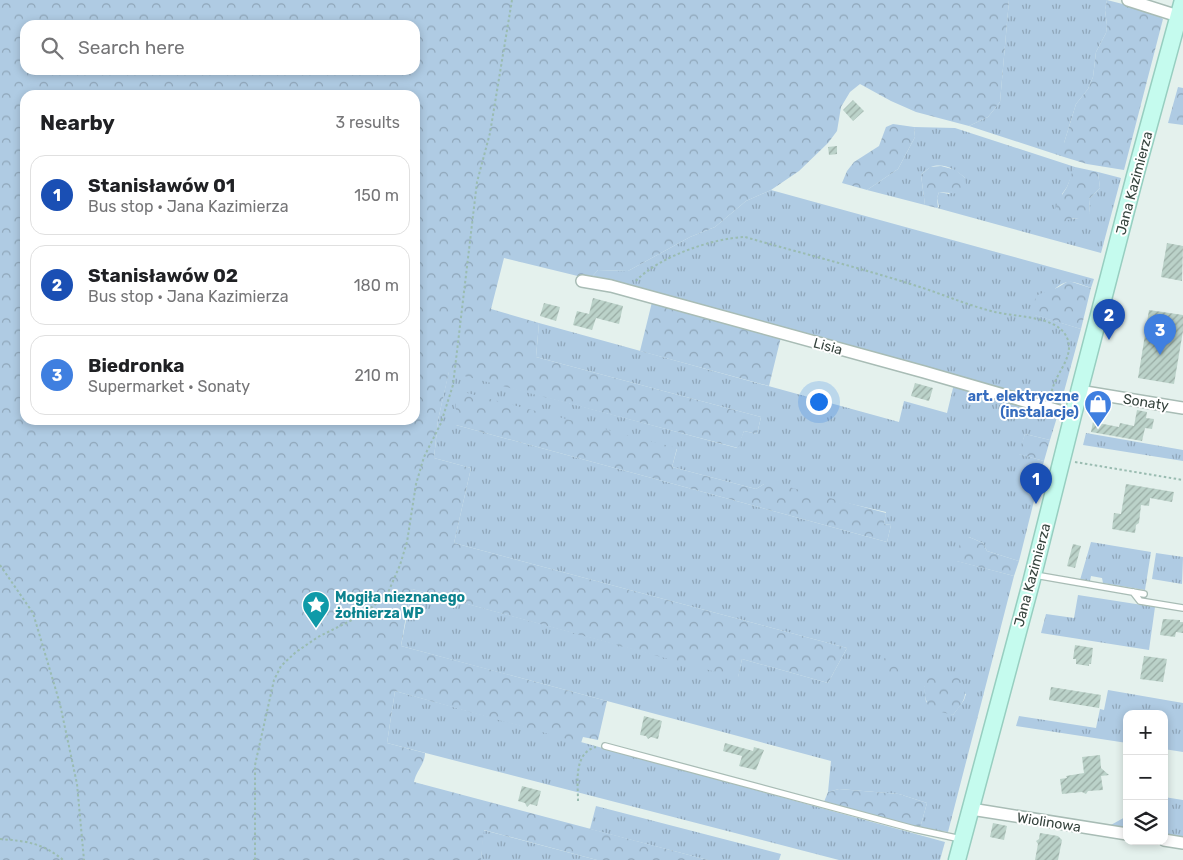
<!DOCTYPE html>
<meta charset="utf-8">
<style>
:root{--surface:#fff;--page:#f2f2f2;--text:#202124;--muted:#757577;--line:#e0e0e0;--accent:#207c31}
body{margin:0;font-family:Rubik,sans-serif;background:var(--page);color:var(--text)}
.controls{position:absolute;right:15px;bottom:15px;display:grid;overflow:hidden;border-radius:10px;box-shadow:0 2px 8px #0003}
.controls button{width:45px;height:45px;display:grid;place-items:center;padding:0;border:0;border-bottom:1px solid var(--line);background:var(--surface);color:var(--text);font:25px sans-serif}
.you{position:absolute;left:818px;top:401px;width:18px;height:18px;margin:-12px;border:4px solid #fff;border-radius:50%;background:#1a73e8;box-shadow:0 0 0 8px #1a73e833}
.badge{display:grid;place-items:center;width:32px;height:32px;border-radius:50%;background:var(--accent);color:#fff;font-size:16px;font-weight:700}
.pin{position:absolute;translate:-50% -41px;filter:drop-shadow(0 1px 2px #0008)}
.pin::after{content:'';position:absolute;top:26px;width:18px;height:15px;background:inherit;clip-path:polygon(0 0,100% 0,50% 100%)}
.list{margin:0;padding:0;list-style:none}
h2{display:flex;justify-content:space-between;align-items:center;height:65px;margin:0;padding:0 20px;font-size:21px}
h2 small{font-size:16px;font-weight:400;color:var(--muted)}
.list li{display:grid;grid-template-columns:32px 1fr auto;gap:15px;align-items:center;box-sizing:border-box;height:80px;margin:0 10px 10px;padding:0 10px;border:1px solid var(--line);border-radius:15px}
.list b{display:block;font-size:19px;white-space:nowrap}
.list p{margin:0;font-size:16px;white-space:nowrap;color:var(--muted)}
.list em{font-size:16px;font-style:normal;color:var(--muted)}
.icon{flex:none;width:28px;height:28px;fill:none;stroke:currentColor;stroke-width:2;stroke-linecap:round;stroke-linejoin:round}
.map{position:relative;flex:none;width:1183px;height:860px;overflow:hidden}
.search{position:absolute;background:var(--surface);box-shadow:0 2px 8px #0003;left:20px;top:20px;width:400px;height:55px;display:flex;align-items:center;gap:12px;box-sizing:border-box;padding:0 18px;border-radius:15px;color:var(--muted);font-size:19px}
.panel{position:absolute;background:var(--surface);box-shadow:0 2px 8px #0003;left:20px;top:90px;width:400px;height:335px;border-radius:15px}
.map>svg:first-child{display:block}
.grass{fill:url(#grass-tufts);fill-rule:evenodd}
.forest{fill:url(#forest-crowns);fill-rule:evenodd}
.building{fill:url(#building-hatch)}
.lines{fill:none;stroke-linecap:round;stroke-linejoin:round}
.lane-casing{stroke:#a8bcb5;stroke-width:8}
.street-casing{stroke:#a8bcb5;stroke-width:14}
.secondary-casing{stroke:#97cec0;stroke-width:19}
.path{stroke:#9abcb1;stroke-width:2;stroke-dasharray:2.5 2.5;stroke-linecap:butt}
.lane{stroke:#fff;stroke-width:5.5}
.street{stroke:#fff;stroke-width:11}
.secondary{stroke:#c5fbee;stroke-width:16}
.labels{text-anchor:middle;stroke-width:4;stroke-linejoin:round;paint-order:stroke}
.street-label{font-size:14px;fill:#35433d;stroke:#fff}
.shop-label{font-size:14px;font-weight:bold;fill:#366cbe;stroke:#fff;text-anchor:end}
.culture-label{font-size:14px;font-weight:bold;fill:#0d838f;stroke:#fff;text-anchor:start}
</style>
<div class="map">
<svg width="1183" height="860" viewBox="0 0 1183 860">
<defs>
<pattern id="grass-tufts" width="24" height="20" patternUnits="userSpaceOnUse" patternTransform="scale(1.25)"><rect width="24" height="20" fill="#afcbe3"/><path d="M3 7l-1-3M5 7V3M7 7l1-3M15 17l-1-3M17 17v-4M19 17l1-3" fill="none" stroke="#8fa6b9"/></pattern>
<pattern id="forest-crowns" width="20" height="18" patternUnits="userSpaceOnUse" patternTransform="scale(1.25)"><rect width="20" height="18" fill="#afcbe3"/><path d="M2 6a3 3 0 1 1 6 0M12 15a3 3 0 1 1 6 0" fill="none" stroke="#8fa6b9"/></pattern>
<pattern id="building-hatch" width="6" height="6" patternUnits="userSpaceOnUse" patternTransform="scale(1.25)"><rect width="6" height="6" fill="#bbd2c9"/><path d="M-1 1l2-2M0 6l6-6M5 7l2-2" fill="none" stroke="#99aca4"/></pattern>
</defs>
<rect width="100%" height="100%" fill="#e4f1ed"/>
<path class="grass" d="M1009,0h98l-2,10 2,15 -1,8 -10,19 -3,25 -5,12 -12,15 -12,39v14l-95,-31 19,-9 12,-15z
M914,127l41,1 120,39 -8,20 -5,7 8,25 9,-1 11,-5 -1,-14 11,-11 -2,-16 23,6 -20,75 -164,-45 2,-1 -2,-9 2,-6 10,2 16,-16c-8,-8 -22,-16 -34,-11 -4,2 -8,6 -10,8l4,30 -58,-15 31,-21 17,-32z
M771,190l323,89 -3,9c-6,-2 -17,-7 -23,-6 -14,2 -26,22 -33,33l46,14 -22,81 -469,-131 8,-9 30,1 62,-34 25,-10 31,-26z
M539,323l360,99 5,-21 43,12 6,-25 2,-3 103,29 -8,26 -25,-6 -6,20 25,7 -25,100 -32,-10 -4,-8 -14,-6 -12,24 57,15 -66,256 -28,-4 7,-25 -28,-9 -60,-5 -11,3 3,-31 -430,-115 11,-57 326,88 4,-18 86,24 19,-35 -393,-105 17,-75 -37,-10 4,-38 11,-49 288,77 7,-17 13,3 4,-17 -225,-60zM456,391l221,58 -5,18 84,22 8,-5 122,28 -2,12 7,1 -4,17 -431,-117zM924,686l42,8 -2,6 -11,15 -27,-13z
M1086,433l97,17v11l-100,-16z
M1091,542l60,10 -6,38 -42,-7 -1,-5 -11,-2 -1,5 -10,-1z
M1156,553l27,4 -1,27 -30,-5z
M1078,595l77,12 -6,43 -108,-17 5,-19 28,4z
M1108,690l75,13v49l-19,-3v-35h-37v29l-111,-17 3,-10 77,12 4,-19 4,1z
M395,691l550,151 -5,18h-101l-452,-117z
M1164,797l19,3v38l-19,-3z
M596,806l185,48 -2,6h-71l-118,-31z
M1127,816v12l-18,-2z
M483,830l114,30h-116z"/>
<path class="forest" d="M0,0h1009l-9,102 -12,15 -19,9 -53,-14 -25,-11 -31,-17 -10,8 -9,15 -4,24 -9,12 -29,28 -28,19 -25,11 -31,26 -25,10 -62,34 -30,-1 -8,9 -86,-21 -13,51 48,14 -3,34 225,60 -4,17 -13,-3 -6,17 -289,-76 -11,48 -4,38 37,10 -17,75 393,105 -19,35 -86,-24 -4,19 -326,-89 -7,33 -4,24 206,55 -9,39 -15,-3 -2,6 -186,-52 -8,52 38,10c0,11 -9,18 -11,29l294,78h-111l-113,-30 -3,30h-481zM25,25h390v45h-390zM25,95h390v325h-390z
M1107,0l43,11 13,8 -39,151 -37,-6 -23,-7v-14l12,-39 12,-15 5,-12 3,-25 10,-19 1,-8 -2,-15z
M1178,87l5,1v37l-15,-2z
M893,124l21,3 1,10 -17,32 -31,21 -25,-7 5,-12 7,-9 25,-16 7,-19z
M941,166l15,4 9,8 2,12 -6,4 -22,-2 -2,6 1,9 -1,1 -12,-3 -4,-30 9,-8z
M1075,167l23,5 2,16 -11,11 1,14 -2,6 -4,1c-8,-3 -13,-2 -20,2 -18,-9 -3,-24 3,-35 3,-7 4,-14 8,-20z
M1069,281l22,7 -10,41 -47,-14c0,-23 1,-19 20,-26 6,-2 10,-6 15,-8z
M652,302l129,35 -12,49 -129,-35z
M456,390l221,58 -5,19 84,22 8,-5 10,-1 112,30 -2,11 7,1 -4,17 -431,-117z
M1025,434l25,6 -6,21 -26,-7z
M969,537l14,6 4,8 32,10 -5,15 -58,-15c2,-11 2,-20 13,-24z
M885,658l19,5v9l-6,8 -21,-5c-2,-9 1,-12 8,-17z
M930,670l30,8c10,17 4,23 -7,37l-23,-6c-7,-13 -9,-27 0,-39z
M839,789l60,5 28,9 -7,25 -96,-26 4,-10z"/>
<path class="building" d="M853,100l11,11 -11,10 -10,-11z
M837,146v8l-8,1 -1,-8z
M1167,243l16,3 -1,35 -21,-4z
M593,298l30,8 -4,18 -23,-6 -4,12 -19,-5 4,-14 12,3z
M544,303l16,4 -4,14 -16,-5z
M1149,310l34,5v16l-9,53 -36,-6z
M915,383l18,5 -4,13 -18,-5z
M1137,410l10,2 -1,6 8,1 -2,10 -7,-1 -3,13 -51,-9 2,-10 26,5 1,-4 14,3z
M1126,484l48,8 -2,10 -22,-4 -1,8 -8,-1 -2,18 -3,2 -1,8 -23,-4 2,-16 7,1z
M1073,544l8,2 -6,22 -8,-2z
M1163,619l17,1v2h3v11l-7,-1 -1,5 -15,-2z
M1075,645l18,3 -2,16h-2v2l-13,-2v-5h-3z
M1144,656l23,3 -4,23 -23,-3z
M1051,687l50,8 -2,13 -50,-8z
M644,716l18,5 -4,18 -7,-2 -3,2 -2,-3 -6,-1z
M725,743l28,8 1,-4 10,3 -8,20 -17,-4 3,-10 -19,-5z
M1100,755l1,13 8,7 -8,1 2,14 -15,1 -2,3 -4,-2 -20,2 -2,-15 7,-1 -1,-2 18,-3 -2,-16z
M522,786l19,5 -4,15 -7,-2 -3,3 -2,-4 -7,-2z
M993,823l14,3 -3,14 -14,-3z
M1040,833l18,3 4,4 -4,20h-23l3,-16 -2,-3 3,-2z"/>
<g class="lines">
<defs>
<path id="lane" d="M1035,575l109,19
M1133,592l7,9 43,7
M605,746l309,83 47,10"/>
<path id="street" d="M1128,0l50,16
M582,281l29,5 313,86 149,43
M1079,391l104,17
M971,809l156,25
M1164,840l19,3"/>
<path id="secondary" d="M957,860l74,-277 42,-168 62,-239 48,-176"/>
</defs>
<use href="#lane" class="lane-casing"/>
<use href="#street" class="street-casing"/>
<use href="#secondary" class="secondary-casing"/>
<path class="path" d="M636,281c22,-24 77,-43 109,-44 59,17 120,32 178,51 24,8 47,18 72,24 21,5 58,4 70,22 14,22 -13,40 -14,63
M1075,462l108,18
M0,565l33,48 27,91 17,80 7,76
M578,801c0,-18 -5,-48 18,-54
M0,839c26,2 43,4 63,21
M255,860v-95l19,-85 7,-14 15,-14 22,-15 44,-22 25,-20 13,-30 7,-23 9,-58 8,-27 17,-34 12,-38 24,-203 13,-49 22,-133"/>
<use href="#lane" class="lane"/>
<use href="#street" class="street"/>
<use href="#secondary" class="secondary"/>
</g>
<defs>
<symbol id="shop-pin" viewBox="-11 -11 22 30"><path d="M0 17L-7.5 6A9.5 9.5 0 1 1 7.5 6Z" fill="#3f7fe0" stroke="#fff"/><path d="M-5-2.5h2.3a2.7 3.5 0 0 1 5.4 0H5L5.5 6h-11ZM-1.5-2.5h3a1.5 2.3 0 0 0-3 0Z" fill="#fff"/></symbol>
<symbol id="sight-pin" viewBox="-11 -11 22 30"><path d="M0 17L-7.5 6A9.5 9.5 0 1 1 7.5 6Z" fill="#0f9aa8" stroke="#fff"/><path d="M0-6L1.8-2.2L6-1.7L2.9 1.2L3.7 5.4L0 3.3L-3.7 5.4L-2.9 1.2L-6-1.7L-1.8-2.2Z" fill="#fff"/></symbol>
</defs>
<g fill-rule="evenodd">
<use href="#shop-pin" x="1082" y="388" width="32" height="43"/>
<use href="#sight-pin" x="300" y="589" width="32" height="43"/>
</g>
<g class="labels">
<g class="street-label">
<text transform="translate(1134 183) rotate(-75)" y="5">Jana Kazimierza</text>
<text transform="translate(828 346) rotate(15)" y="5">Lisia</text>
<text transform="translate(1146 402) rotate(9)" y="5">Sonaty</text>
<text transform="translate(1032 575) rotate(-75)" y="5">Jana Kazimierza</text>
<text transform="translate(1049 822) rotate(9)" y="5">Wiolinowa</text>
</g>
<g class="shop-label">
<text x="1079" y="401">art. elektryczne<tspan x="1079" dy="16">(instalacje)</tspan></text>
</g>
<g class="culture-label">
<text x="335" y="602">Mogiła nieznanego<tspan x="335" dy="16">żołnierza WP</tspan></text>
</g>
</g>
</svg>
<div class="controls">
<button>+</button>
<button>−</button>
<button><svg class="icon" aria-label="layers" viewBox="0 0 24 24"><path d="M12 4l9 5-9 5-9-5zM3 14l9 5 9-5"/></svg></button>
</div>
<div class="you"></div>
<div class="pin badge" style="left:1036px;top:504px;background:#1a4fb4">1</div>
<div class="pin badge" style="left:1109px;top:340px;background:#1a4fb4">2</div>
<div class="pin badge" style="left:1160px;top:355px;background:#3f7fe0">3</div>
<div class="search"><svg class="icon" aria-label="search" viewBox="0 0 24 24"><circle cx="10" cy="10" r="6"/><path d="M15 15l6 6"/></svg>Search here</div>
<section class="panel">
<h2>Nearby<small>3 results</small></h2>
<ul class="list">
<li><span class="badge" style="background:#1a4fb4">1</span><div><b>Stanisławów 01</b><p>Bus stop · Jana Kazimierza</p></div><em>150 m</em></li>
<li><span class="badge" style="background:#1a4fb4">2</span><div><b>Stanisławów 02</b><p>Bus stop · Jana Kazimierza</p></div><em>180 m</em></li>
<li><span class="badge" style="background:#3f7fe0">3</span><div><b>Biedronka</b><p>Supermarket · Sonaty</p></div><em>210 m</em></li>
</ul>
</section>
</div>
